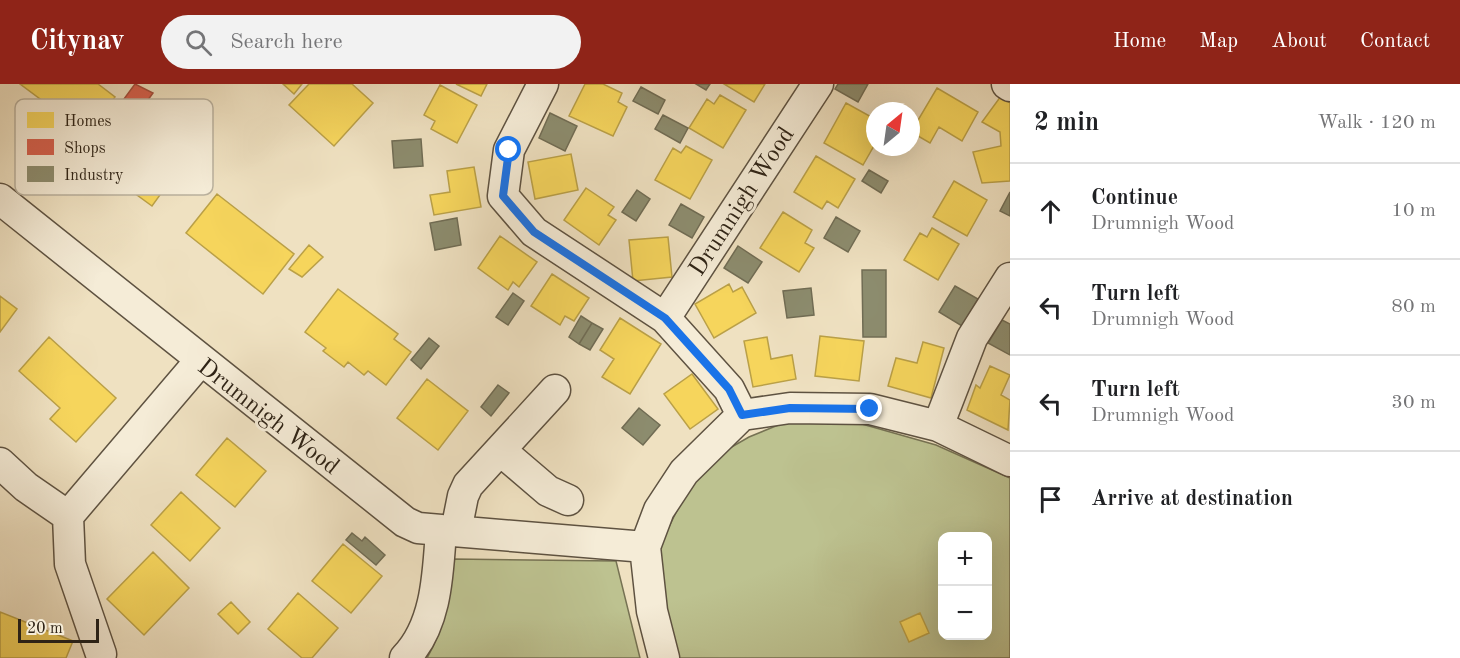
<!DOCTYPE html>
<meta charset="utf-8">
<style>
:root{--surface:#fff;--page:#f2f2f2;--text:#202124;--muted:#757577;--line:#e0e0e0;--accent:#8f2418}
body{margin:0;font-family:"Old Standard TT",serif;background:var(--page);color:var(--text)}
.controls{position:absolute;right:18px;bottom:18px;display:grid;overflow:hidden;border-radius:12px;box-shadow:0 6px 24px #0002}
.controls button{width:54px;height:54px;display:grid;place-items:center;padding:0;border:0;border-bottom:2px solid var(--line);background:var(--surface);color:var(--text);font:30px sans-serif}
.compass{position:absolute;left:866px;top:18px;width:54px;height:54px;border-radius:50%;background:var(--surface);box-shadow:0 6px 24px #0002;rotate:29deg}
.scale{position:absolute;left:18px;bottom:15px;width:81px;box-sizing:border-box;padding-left:6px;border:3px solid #2e2316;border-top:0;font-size:16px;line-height:21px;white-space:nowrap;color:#2e2316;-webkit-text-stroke:4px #f5ecd7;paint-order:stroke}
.stop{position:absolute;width:18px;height:18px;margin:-14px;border:4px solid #1a73e8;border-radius:50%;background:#fff}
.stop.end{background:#1a73e8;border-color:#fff;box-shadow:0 2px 6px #0008}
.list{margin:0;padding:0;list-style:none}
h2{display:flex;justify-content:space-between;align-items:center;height:78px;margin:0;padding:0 24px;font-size:26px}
h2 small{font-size:20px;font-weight:400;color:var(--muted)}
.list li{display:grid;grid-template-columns:39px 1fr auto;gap:18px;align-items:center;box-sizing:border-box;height:96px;padding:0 24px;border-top:2px solid var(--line)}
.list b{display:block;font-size:22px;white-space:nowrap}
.list p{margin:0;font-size:20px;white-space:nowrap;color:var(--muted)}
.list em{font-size:20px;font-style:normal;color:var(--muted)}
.icon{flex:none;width:33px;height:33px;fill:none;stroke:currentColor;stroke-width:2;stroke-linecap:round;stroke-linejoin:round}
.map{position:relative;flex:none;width:1010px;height:574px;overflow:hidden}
header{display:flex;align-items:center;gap:36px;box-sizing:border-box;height:84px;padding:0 30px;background:var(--accent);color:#fff}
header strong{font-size:28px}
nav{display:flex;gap:33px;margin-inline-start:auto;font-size:21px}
.search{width:420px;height:54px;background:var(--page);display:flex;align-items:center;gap:15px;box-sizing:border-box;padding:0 21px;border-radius:33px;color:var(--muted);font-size:22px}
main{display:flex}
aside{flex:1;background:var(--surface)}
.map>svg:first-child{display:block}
.green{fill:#bdc290;stroke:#767253;stroke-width:1.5;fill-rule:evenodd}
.homes{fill:#f6d55c;stroke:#baa047;stroke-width:1.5}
.shops{fill:#d6604d;stroke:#a44e3c;stroke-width:1.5}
.industry{fill:#8c8c6e;stroke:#706c54;stroke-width:1.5}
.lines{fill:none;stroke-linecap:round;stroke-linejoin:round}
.minor-casing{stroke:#5e5241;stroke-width:33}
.minor{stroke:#f5ecd7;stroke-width:30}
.route{stroke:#1a73e8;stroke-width:8}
.labels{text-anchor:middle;stroke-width:6;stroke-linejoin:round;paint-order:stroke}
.street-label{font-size:24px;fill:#2e2316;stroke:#f5ecd7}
.key{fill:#f5ecd7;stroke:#b9b09d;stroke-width:1.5}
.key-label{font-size:16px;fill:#2e2316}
</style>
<header>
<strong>Citynav</strong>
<div class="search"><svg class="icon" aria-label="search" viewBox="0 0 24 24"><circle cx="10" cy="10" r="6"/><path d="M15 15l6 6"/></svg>Search here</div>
<nav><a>Home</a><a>Map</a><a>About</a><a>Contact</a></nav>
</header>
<main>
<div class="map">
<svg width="1010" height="574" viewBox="0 0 1010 574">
<rect width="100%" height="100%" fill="#efe1c1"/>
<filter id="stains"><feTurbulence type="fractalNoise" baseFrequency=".00333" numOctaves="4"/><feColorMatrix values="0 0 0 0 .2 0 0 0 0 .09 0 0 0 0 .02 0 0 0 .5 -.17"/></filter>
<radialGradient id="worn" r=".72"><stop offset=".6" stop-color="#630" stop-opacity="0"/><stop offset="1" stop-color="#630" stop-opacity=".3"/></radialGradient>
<path class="green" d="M823,334l39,6 74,21 74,33v180h-334l-14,-51 -5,-56 33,-67 19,-24 40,-23 39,-16zM942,452h46v100h-46z
M453,475l163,2 24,97h-213c17,-29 24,-66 26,-99z"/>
<path class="homes" d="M20,0h78l17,13 -22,30 -20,-15 -6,7z
M283,0h19l-8,10z
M309,0h43l21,19 -39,43 -45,-41z
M456,0h31l-6,12z
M585,0h18l19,9 -4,9 9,5 -14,29 -44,-20z
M724,0h41l-11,18z
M440,1l37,20 -20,38 -26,-14 4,-8 -11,-6z
M937,4l41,24 -16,29 -23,-14 -9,16 -19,-11z
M720,11l26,15 -23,38 -34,-20 18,-29 7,5z
M1001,12l9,7v78l-28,2 -9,-31 28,-6 -1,-14 -18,-10z
M846,19l29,16 -7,11 7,4v10l-12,21 -39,-22z
M140,52l41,30 -29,40 -41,-30z
M686,62l26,14 -22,39 -35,-19 18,-32 8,5z
M571,70l7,36 -43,9 -7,-37z
M816,72l39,23 -17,29 -11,-7 -5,8 -28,-17z
M474,83l7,40 -47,8 -4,-20 20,-3 -3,-21z
M954,97l33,19 -20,36 -34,-19z
M586,104l28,19 -6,8 8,5 -17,25 -35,-25z
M217,110l77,60 -31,40 -77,-61z
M783,128l29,18 -7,13 9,5 -15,24 -39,-24z
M932,144l27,16 -21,36 -34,-20 16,-27 7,4z
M500,152l37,26 -18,25 -6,-5 -5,8 -30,-22z
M668,153l4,40 -39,4 -4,-41z
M309,161l14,12 -21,20 -13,-8z
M552,190l37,24 -15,23 -9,-5 -5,9 -29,-19z
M729,200l4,8 9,-5 14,26 -42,25 -19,-34z
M338,205l60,45 -4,5 17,13 -25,33 -18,-14 -4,4 -16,-13 -4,5 -21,-16 3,-3 -21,-16z
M0,212l17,13 -17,23z
M620,234l41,26 -31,50 -28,-17 12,-18 -14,-9z
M820,252l44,5 -5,40 -44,-5z
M49,253l67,61 -40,44 -26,-23 10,-11 -41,-37z
M767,253l4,22 21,-4 4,24 -43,8 -9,-46z
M923,258l21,6 -13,50 -43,-12 8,-28 21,5z
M990,282l20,9 -9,20 9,5 -2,30 -41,-20 9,-25 4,3z
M692,290l26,35 -28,20 -26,-35z
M427,295l41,32 -30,39 -41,-32z
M227,354l39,33 -31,36 -39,-32z
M181,408l39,36 -30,33 -39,-36z
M343,460l39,32 -31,37 -39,-32z
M153,468l36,36 -45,47 -37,-36z
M298,509l40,35 -26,30h-10l-34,-29z
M231,518l19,20 -12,12 -20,-20z
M0,528l73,29 -7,17h-66z
M920,529l9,20 -20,9 -9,-20z"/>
<path class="shops" d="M135,0l18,9 -16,22 -16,-12z"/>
<path class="industry" d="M696,0h14l-4,6z
M838,0h30l-10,18 -23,-13z
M641,3l24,13 -7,14 -25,-13z
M550,29l27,13 -12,25 -26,-13z
M663,31l25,13 -8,15 -25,-14z
M421,55l2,27 -29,2 -2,-27z
M869,86l19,11 -7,12 -19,-12z
M637,106l13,9 -14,22 -14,-9z
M1010,108v24l-10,-5z
M681,120l23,13 -12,21 -23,-13z
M836,133l24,14 -12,21 -24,-14z
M457,134l4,27 -26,5 -5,-27z
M738,162l24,16 -14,21 -24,-15z
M862,186h24v67h-23z
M955,202l23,13 -16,27 -23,-14z
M811,204l3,27 -27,3 -4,-27z
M513,209l11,8 -16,24 -12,-8z
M581,232l11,7 -13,21 -10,-7z
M1002,236l8,4v31l-22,-12z
M592,239l11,6 -13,21 -11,-6z
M429,254l10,8 -18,23 -10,-9z
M498,301l11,8 -18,23 -10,-9z
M639,324l21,17 -17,20 -21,-17z
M352,449l10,8 3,-4 20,18 -9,10 -30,-25z"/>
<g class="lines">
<defs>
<path id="minor" d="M543,0l-34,66 -6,46 31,36 131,86 64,71 13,26
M1007,0l3,2
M0,115l405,323 13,6 23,2c-3,43 -4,95 -36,128
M665,234l153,-234
M938,342l34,-88 38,-60
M500,366l48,41 20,9
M0,379l26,24 42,29
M441,446l204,17
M456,447l7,-35 5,-11 87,-95
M101,570l-31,-90 -2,-48 132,-155
M664,574l-12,-47 -7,-64 14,-37 25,-38 58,-57 48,-7 80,1 68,17 72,35"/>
</defs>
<use href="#minor" class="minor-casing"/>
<use href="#minor" class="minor"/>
</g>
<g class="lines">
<path class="route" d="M509,66l-6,46 31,36 131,86 64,71 13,26 48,-7 80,1"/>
</g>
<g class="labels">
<g class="street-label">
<text transform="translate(741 117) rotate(-57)" y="8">Drumnigh Wood</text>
<text transform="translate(269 332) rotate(38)" y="8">Drumnigh Wood</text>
</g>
</g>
<rect x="15" y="15" width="198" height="96" rx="9" class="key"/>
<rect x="27" y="28" width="27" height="16" fill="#f6d55c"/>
<rect x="27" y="55" width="27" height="16" fill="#d6604d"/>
<rect x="27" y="82" width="27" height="16" fill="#8c8c6e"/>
<g class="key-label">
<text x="64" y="42">Homes</text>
<text x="64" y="69">Shops</text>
<text x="64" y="96">Industry</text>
</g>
<rect width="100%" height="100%" filter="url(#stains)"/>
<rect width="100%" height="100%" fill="url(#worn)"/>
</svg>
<div class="controls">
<button>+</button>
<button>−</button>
</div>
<svg class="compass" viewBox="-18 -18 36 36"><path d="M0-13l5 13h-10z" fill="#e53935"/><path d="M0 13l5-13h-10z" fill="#757577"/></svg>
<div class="scale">20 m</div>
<div class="stop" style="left:509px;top:66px"></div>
<div class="stop end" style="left:870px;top:325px"></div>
</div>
<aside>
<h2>2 min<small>Walk · 120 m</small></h2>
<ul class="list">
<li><svg class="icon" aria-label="ahead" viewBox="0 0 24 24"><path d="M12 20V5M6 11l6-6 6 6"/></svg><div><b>Continue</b><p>Drumnigh Wood</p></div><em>10 m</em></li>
<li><svg class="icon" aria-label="left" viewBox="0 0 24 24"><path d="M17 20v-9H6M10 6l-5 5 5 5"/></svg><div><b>Turn left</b><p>Drumnigh Wood</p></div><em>80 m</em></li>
<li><svg class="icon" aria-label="left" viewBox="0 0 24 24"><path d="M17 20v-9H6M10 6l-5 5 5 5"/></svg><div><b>Turn left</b><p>Drumnigh Wood</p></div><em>30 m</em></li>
<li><svg class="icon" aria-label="arrive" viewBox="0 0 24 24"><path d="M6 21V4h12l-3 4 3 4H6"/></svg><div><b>Arrive at destination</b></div></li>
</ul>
</aside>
</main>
